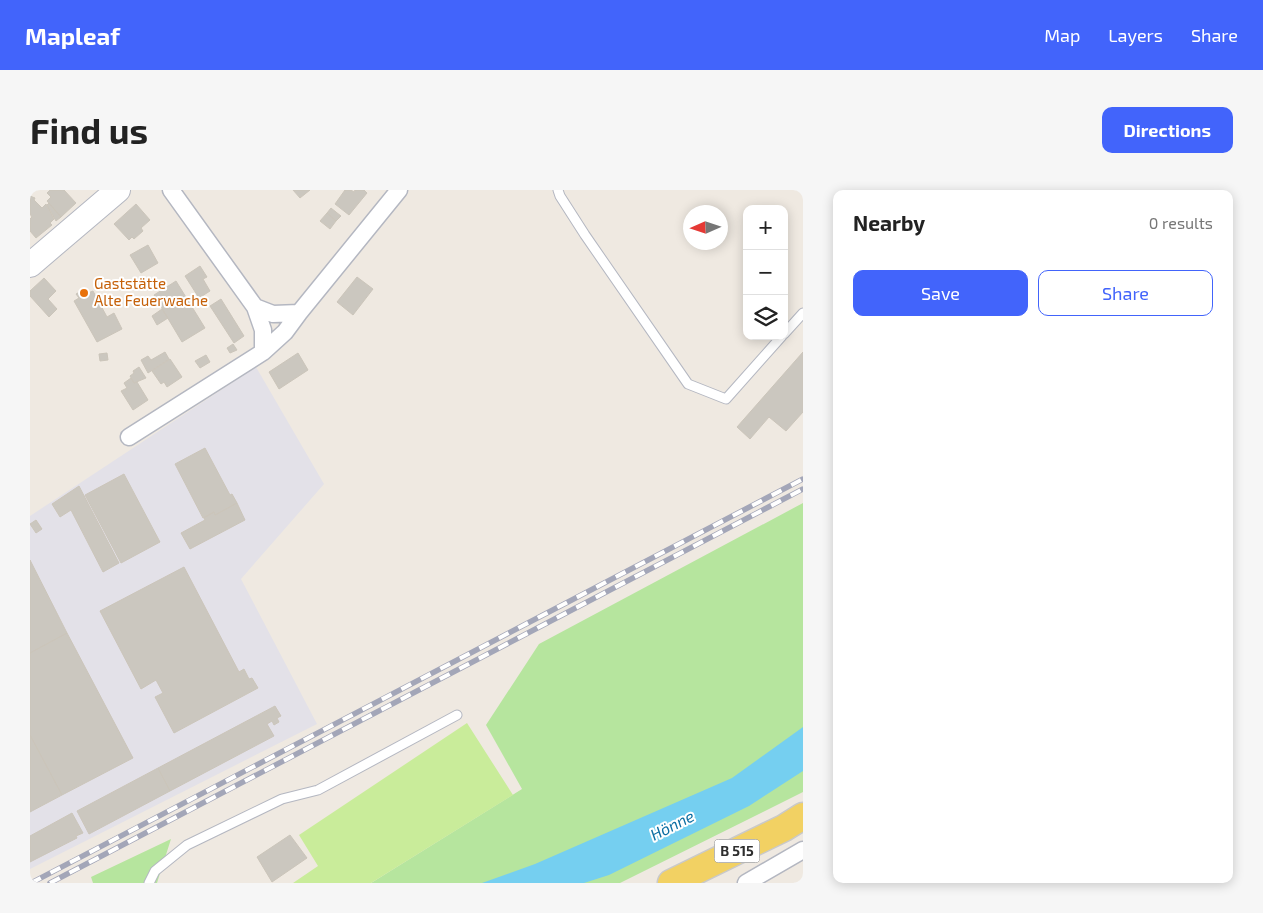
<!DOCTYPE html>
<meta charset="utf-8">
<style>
:root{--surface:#fff;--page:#f6f6f6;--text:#222;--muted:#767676;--line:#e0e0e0;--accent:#4264fb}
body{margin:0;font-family:"Exo 2",sans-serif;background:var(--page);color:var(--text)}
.controls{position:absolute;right:15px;top:15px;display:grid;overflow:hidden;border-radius:10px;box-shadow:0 2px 12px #0003}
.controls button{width:45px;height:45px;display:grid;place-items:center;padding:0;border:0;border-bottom:1px solid var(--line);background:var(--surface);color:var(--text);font:25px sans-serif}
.compass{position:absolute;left:653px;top:15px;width:45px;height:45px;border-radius:50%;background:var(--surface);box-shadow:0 2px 12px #0003;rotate:267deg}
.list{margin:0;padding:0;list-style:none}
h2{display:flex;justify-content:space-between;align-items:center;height:65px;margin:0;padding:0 20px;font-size:21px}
h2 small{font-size:16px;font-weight:400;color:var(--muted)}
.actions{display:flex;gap:10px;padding:15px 20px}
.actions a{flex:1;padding:11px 0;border:1px solid var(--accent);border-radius:10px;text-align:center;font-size:18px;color:var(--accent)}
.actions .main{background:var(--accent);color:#fff}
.icon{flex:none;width:28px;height:28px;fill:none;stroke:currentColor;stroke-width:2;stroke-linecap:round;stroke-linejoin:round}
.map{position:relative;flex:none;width:773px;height:693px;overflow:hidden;border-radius:10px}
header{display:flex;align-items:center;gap:30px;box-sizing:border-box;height:70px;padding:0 25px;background:var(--accent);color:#fff}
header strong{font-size:24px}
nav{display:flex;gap:28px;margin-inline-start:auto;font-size:18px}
.intro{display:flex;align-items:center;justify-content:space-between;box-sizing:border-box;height:120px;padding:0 30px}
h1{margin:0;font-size:35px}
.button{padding:12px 22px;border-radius:10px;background:var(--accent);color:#fff;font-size:18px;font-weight:700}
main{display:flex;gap:30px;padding:0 30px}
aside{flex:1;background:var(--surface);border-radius:10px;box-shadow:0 2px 12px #0003}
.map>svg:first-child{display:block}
.industrial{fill:#e3e1e8}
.green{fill:#b6e59e}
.pitch{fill:#c9ec9a}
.water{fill:#75cff0}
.building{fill:#cbc7bf;stroke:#cbc5ba}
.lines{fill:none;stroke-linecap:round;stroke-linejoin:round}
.service-casing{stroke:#b4b7c1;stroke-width:11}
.minor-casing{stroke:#b4b7c1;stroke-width:19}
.secondary-casing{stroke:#b4b7c1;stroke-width:26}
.primary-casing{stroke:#c9c9c9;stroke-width:29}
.service{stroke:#fff;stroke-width:9}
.minor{stroke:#fff;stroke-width:16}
.secondary{stroke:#fff;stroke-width:24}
.primary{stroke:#f2d163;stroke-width:26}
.rail-casing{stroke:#a3a6b8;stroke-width:5.5}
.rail{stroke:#fff;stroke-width:4;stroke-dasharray:11;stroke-linecap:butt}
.food-dot{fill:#e8710a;stroke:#fff;stroke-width:2}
.labels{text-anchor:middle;stroke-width:4;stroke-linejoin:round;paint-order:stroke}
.shield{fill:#fff;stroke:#6d6d6d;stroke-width:1}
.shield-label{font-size:14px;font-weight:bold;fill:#2e2e2e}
.food-label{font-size:15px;fill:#c56008;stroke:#fff;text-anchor:start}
.water-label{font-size:16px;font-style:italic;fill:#0d6fa3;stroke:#fff}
</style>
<header>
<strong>Mapleaf</strong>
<nav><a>Map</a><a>Layers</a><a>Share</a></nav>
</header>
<div class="intro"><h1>Find us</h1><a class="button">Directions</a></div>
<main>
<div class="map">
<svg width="773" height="693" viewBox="0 0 773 693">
<rect width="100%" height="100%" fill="#efe9e1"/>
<path class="industrial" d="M226,177l68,117 -83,95 76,145 -287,145v-353z"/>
<path class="green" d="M773,313v289l-183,91h-249l151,-94 -36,-64 53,-81z
M141,649l-14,44h-64l-2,-6z"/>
<path class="pitch" d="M437,533l46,72 -142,88h-78l25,-17 -19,-31z"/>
<path class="water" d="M773,537v44l-54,35 -140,69 -25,8h-102l53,-19 197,-86z"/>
<path class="building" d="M20,0h14l12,13 -15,14 -14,-16 4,-4 -4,-4z
M263,0h17l-10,8z
M315,0h6l3,2 1,-2h9l3,3 -18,22 -14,-11z
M0,6l5,2 -1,2 8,8 4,-4 8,15 -4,4 2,2 -16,13 -6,-7v-12l2,-2 -2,-3z
M19,13l12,14 -5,4 -9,-16z
M106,14l14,16 -9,8 2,3 -9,8 -2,-2 -3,3 -15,-16z
M301,18l10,8 -5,5 -9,-8z
M297,23l9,8 -6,8 -10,-8z
M118,55l10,18 -17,10 -11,-18z
M170,76l7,11 -4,2 7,12 -11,7 -14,-22z
M327,87l16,12 -20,26 -16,-13z
M14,88l12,13 -8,8 9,10 -8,8 -19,-21v-5z
M146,91l29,47 -23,14 -28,-47z
M55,99l3,4 5,-2 14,26 7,-4 8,16 -25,13 -23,-41 5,-3 -3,-4z
M191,109l23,37 -10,7 -24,-37z
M132,119l6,9 -11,7 -5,-9z
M203,154l4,6 -7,3 -3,-5z
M135,162l4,7 -21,14 -7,-13 7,-4 3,4z
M773,162v60l-17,19 -17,-14 -19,22 -13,-12z
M77,163l1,7 -8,1 -1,-7z
M268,163l10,17 -29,19 -10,-17z
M176,165l4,7 -10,6 -5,-7z
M140,169l12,18 -15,10 -3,-5 -3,2 -9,-13z
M109,177l7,11 -12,5 -4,-7 4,-3 -1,-2z
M101,188l3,5 3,-1 11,18 -15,10 -12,-19 6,-3 -3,-5z
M175,258l25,47 2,-1 5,9 -22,12 -1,-3 -11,6 -28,-54z
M94,284l36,68 -39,21 -36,-68z
M49,296l40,77 -16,9 -32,-62 -11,7 -8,-13z
M207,313l8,17 -55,29 -9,-16 24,-13 -1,-2 10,-6 1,3z
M6,330l6,9 -6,4 -6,-9z
M0,370l37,73 -37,20z
M154,377l55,105 5,-3 5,10 3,-1 6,10 -84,45 -19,-36 8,-4 -7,-13 -15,9 -41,-78z
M37,443l66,125 -71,37 -32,-60v-82z
M245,516l6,10 -4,2 2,4 -5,3 -2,-4 -5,3 7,12 -104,55 -12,-23z
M0,545l32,60 -32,17z
M128,578l12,23 -81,43 -12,-23z
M42,623l11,20 -7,3 1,2 -47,24v-26z
M260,645l17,23 -35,24 -15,-25z"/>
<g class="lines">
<defs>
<path id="service" d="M528,0l2,6 25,39 103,149 38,15 56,-63
M754,144l19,-21
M119,693l6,-12 32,-26 95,-46 36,-9 139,-75"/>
<path id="minor" d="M141,0l84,117 8,23v22
M225,117l18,7 26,-1 100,-123
M99,247l134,-85 22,-20 14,-19
M716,693l57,-33"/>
<path id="secondary" d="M0,75l88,-75"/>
<path id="primary" d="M641,693l113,-55 19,-12"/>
</defs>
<use href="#service" class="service-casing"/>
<use href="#minor" class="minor-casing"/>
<use href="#secondary" class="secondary-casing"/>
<use href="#primary" class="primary-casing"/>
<use href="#service" class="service"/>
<use href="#minor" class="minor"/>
<use href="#secondary" class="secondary"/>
<use href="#primary" class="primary"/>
<defs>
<path id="rail" d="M1,693l772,-404
M20,693l753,-394"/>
</defs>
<use href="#rail" class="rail-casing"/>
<use href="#rail" class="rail"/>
</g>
<circle class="food-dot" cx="54" cy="103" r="5"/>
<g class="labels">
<rect class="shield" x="684.5" y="649.5" width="45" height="23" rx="4"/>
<g class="shield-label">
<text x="707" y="666">B 515</text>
</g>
<g class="food-label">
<text x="64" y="99">Gaststätte<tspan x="64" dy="17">Alte Feuerwache</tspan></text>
</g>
<g class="water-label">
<text transform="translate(642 635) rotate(-27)" y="6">Hönne</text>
</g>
</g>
</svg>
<div class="controls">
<button>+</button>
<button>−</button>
<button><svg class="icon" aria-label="layers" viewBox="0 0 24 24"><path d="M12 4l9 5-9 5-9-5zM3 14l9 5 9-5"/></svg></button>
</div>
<svg class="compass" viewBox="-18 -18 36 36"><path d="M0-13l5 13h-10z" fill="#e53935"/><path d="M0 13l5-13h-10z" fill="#767676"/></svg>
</div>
<aside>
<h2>Nearby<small>0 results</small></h2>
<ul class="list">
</ul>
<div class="actions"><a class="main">Save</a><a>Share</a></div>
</aside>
</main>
